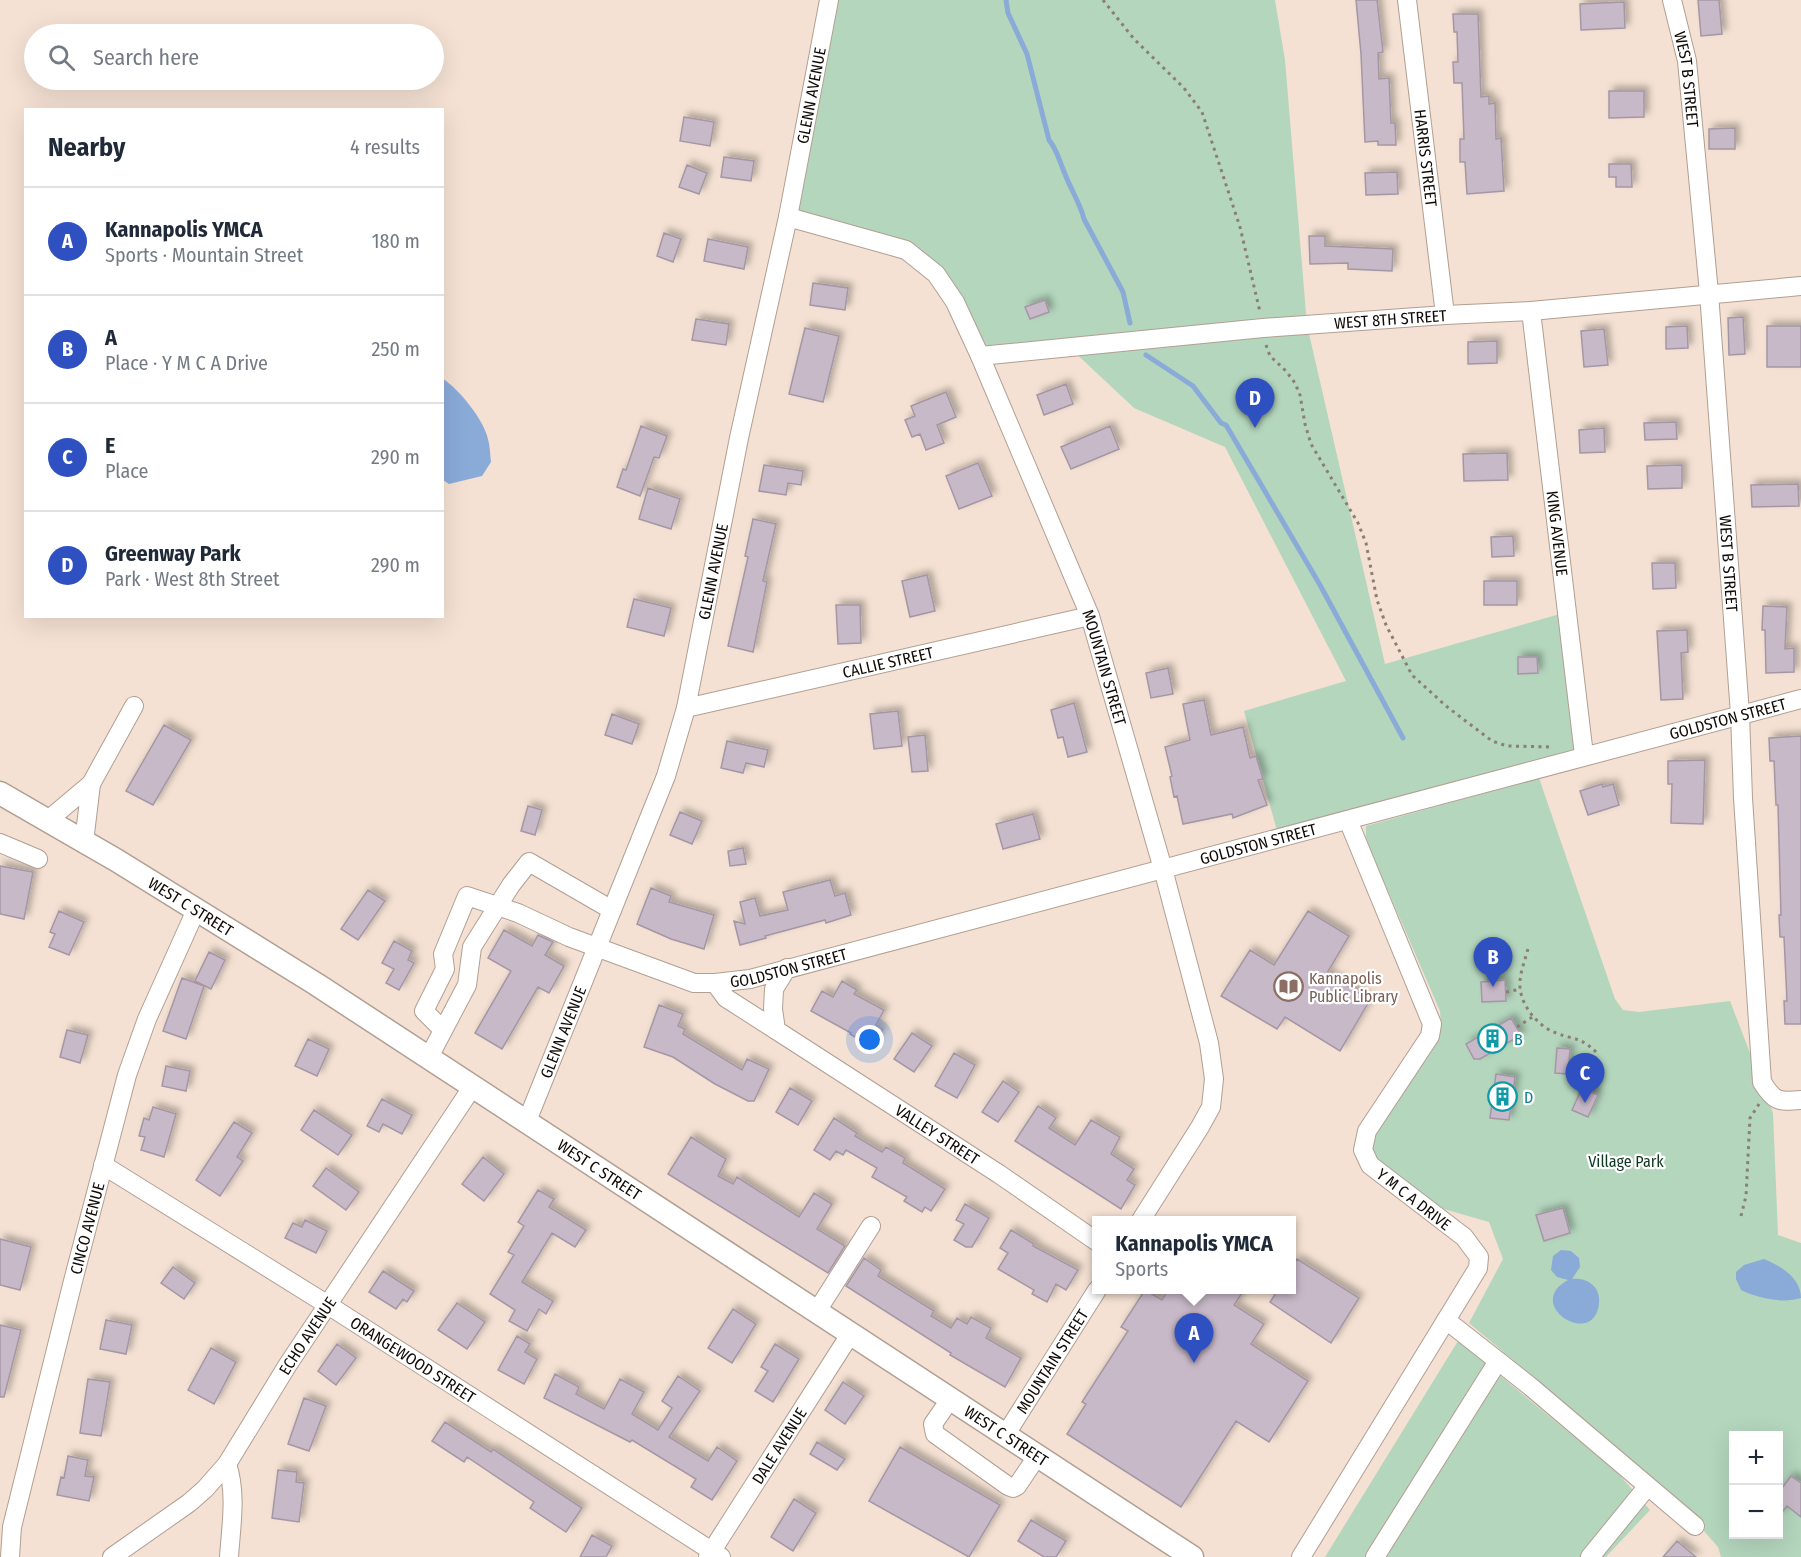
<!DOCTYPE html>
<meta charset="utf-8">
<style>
:root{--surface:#fff;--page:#f6f6f7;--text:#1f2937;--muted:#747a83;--line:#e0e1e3;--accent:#2f50c0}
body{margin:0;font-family:"Fira Sans Condensed",sans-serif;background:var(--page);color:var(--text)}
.controls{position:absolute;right:18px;bottom:18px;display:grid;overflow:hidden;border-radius:0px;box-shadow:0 6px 24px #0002}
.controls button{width:54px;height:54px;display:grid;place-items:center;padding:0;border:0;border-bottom:2px solid var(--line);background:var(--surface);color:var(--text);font:30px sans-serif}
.you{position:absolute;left:870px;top:1040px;width:21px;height:21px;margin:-15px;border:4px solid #fff;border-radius:50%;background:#1a73e8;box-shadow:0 0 0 9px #1a73e833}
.badge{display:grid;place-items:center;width:39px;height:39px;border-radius:50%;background:var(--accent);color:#fff;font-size:20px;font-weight:700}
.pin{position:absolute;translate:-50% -50px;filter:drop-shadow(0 2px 3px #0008)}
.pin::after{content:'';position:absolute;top:32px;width:21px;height:18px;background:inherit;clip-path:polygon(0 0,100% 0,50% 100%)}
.popup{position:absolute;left:1092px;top:1216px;width:204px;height:78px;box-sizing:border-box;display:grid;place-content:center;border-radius:0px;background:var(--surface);filter:drop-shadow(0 2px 4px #0005);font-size:20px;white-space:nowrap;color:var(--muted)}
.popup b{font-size:22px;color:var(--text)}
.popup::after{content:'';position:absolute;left:50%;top:100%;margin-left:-12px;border:12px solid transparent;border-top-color:var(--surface)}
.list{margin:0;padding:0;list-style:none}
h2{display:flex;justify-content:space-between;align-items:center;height:78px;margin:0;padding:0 24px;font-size:26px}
h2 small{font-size:20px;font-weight:400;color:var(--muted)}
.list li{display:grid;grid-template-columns:39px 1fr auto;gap:18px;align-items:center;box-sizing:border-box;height:108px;padding:0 24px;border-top:2px solid var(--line)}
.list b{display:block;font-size:22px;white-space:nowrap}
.list p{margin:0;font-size:20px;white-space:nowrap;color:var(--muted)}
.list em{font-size:20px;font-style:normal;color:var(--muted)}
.icon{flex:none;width:33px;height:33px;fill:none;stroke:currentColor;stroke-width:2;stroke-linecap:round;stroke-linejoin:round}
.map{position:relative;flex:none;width:1801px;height:1557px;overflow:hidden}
.search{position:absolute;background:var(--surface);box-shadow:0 6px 24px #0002;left:24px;top:24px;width:420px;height:66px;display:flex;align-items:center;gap:15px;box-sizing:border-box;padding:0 21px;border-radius:33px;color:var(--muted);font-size:22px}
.panel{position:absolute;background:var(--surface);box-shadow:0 6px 24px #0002;left:24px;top:108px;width:420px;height:510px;border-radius:0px}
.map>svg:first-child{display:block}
.green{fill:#b4d6bd;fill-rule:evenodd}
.water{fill:#8aaad8}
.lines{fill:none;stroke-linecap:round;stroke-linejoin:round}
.stream{stroke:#8aaad8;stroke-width:5}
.building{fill:#c8b9c9;stroke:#a596a5;stroke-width:1.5;filter:url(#shadow)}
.minor-casing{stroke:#b19f92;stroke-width:20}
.major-casing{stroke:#b19f92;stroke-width:25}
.path{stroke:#8b7e75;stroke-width:3;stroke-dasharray:3 4.5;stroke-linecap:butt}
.minor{stroke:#fff;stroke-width:18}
.major{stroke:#fff;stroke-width:22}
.labels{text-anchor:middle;stroke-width:4.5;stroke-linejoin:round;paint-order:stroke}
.street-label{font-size:16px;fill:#100a06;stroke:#fff}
.education-label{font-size:16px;fill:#785e54;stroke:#fff;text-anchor:start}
.culture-label{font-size:16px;fill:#0d838f;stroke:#fff;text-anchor:start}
.park-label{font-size:16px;fill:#0f3820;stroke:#fff}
</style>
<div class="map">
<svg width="1801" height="1557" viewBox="0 0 1801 1557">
<defs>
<filter id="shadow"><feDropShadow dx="4.5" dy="-4.5" stdDeviation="3" flood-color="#0004"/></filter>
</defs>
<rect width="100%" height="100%" fill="#f4e1d3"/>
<path class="green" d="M829,0h446l10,60 22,265 78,339 182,-52 17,143 -305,83 -35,-127 102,-30 -121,-234 -91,-39 -65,-61 -89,9 -31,-62 -43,-44 -118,-33z
M1539,778l76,221 8,11 16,2 91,-11 43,112 5,122 23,8v314h-80l-3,-10 -48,-55 -201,-169 34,-64 -14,-37 -52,-15 -60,-47 -5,-15 9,-26 57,-82 3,-11 -1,-15 -68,-157 -6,-17v-11zM1734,1436h44v98h-44z
M1458,1341l159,131 33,38 -44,47h-281z"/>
<path class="water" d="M443,379c16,10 41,41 45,60 2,7 2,16 3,23l-9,14 -33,8 -6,-4z
M1561,1250l10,1 8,7 1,9 -8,12c15,-2 29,8 27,24 -4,47 -77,2 -31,-23l-11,-3 -6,-7 2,-14z
M1764,1259c17,7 37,19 37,39 -18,6 -44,0 -60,-8l-5,-11v-7l8,-7z"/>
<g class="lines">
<path class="stream" d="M1006,0l2,13 19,41 22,86c8,9 11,23 16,34 6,16 15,29 19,45l39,73 7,31
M1146,355l47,31 28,37 5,2 94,160 83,153"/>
</g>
<path class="building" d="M1356,0h21l6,52 -5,1 1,26 10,-1 2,45h4l1,22h-18v-4l-13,1 -4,-88z
M1698,0h21l3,34 -21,2z
M1624,2l1,26 -44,2 -1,-26z
M1453,14h25l3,83 8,-1v8l6,-1 1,36 5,-1 3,53 -37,3 -2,-32h-5v-23h4l-2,-56h-8l-1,-21h5l-1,-30h-3z
M1609,91h35v26l-35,1z
M684,117l30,5 -4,24 -30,-5z
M1735,128v21h-26v-20z
M724,157l30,4 -3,20 -30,-4z
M1609,164h22l1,23h-16v-10h-7z
M687,165l20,8 -8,21 -20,-7z
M1397,172l1,22 -32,1 -1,-22z
M664,233l17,6 -8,23 -16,-6z
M1309,236h16v10l68,3 -1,22 -44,-2v-6l-38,1z
M708,239l40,8 -4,22 -40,-8z
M813,283l35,5 -3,22 -35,-5z
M1045,300l4,12 -19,7 -5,-12z
M1743,317l2,37 -16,1 -1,-37z
M696,319l33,5 -3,21 -34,-5z
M1687,326l1,22 -22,1v-22z
M1767,326h34v41h-34z
M805,328l34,8 -16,66 -34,-8z
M1604,329l4,36 -24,2 -3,-36z
M1497,341v22l-29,1v-22z
M1066,384l7,20 -29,11 -7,-20z
M946,392l10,25 -19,8 7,18 -18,7 -6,-16 -8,3 -7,-17 10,-4 -4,-10z
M1676,422l1,17 -32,1 -1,-17z
M641,426l26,10 -8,22 -5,-1 -14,39 -23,-9 6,-18 3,1z
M1110,426l9,23 -48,20 -10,-22z
M1604,428l1,24 -25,1 -1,-23z
M1507,453l1,27 -44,1 -1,-27z
M978,463l14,33 -33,13 -13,-33z
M764,465l39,6 -2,14 -13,-2 -2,12 -27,-4z
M1682,465v23l-34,1 -1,-23z
M1798,484l1,22 -47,1 -1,-22z
M648,488l32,11 -9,30 -32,-10z
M753,519l23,5 -13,57 4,1 -14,70 -25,-6 20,-89 -3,-1z
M1513,536l1,20 -22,1 -1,-20z
M1652,563h23l1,25 -23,1z
M927,575l8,36 -25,6 -8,-36z
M1484,581h33v24h-33z
M634,599l37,9 -7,28 -37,-9z
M836,605h24l1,38 -23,1z
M1763,606l24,1 -2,42 9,-1v24l-28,1 -1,-43h-3z
M1687,630l1,22 -7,1 2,46 -22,1 -4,-69z
M1518,657h19l1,16 -20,1z
M1168,668l5,26 -22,4 -5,-25z
M1204,700l7,35 32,-8 7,31 6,-2 7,23 -5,1 9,25 -34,13 -1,-4 -49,10 -6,-28 -3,1 -4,-20 2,-1 -7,-29 25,-7 -7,-36z
M1074,703l13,49 -19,5 -5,-20 -5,1 -7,-28z
M898,711l4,35 -28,3 -4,-35z
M612,714l27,10 -7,20 -27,-9z
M164,725l27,15 -38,65 -27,-14z
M925,735l3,36 -16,1 -4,-35z
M1801,736v288h-16l-1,-23h3l-3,-64h-4l-1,-22h2l-3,-110h-2l-2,-44h-4l-1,-23z
M727,741l41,9 -4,17 -18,-4 -3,10 -22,-5z
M1705,760l-2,64 -32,-1 1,-39h-4v-23z
M1602,784l1,3 10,-3 6,21 -31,10 -8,-24z
M528,806l14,4 -7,25 -14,-4z
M680,812l22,9 -10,23 -22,-9z
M1033,814l7,25 -37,10 -7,-25z
M743,848l3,16 -16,2 -2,-15z
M0,866l33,6 -9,47 -24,-5z
M830,880l5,16 10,-3 6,22 -25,8 -1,-3 -60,16 1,2 -26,7 -6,-24 11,3 -5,-22 15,-4 5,18 28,-6 -5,-18z
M651,888l20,8 -2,6 45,13 -10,34 -33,-10 -34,-15z
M368,890l17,11 -27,39 -17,-11z
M59,911l25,11 -15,33 -20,-8 6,-13 -5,-2z
M1308,911l41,25 -22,37 43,27 -30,51 -55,-34 -8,12 -56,-33 29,-46 24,15z
M504,930l28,16 6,-11 15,7 -8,13 19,11 -15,27 -11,-6 -36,62 -27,-16 36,-62 -23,-13z
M394,941l18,10 -4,9 6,3 -15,27 -13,-7 8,-14 -12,-6z
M209,952l16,8 -14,29 -16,-8z
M182,978l22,8 -18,53 -23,-8z
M1505,980l1,21 -24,1 -1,-20z
M842,981l15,9 -3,4 30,16 -8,15 7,4 -9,16h-5l-19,-11 1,-1 -40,-22 11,-20 11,6z
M659,1005l24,9 -5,12 7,3 -2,5 59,36 5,-11 22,10 -15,32h-6l-33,-17 -42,-27 -29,-10z
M1511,1018l10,17 -41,24h-6l-8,-15z
M67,1030l21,5 -8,28 -20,-6z
M912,1033l20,13 -18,26 -20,-13z
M308,1039l21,10 -12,27 -22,-10z
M1557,1048l13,1 -2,25 -13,-1z
M954,1053l21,12 -18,33 -22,-12z
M166,1066l24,5 -4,20 -24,-5z
M1496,1074l19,3 -6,43 -19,-2z
M1003,1081l16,11 -21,30 -16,-10z
M790,1088l22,13 -14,24 -22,-13z
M1582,1088l16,7 -10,22 -16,-7z
M382,1099l30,16 -10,19 -19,-10 -4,8 -12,-6z
M1038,1106l18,12 -7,10 26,17 16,-25 29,17 -9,17 23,15 -7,11 8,5 -14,24 -106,-68z
M153,1107l23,7 -12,43 -23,-7 4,-13 -6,-1 5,-18 5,2z
M314,1110l38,25 -14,20 -37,-25z
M834,1118l23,15 -2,3 27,16 4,-5 19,11 -2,5 42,26 -14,22 -6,-4 -3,5 -18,-11 3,-4 -35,-20 5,-9 -31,-18 -3,5 -7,-4 -6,9 -16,-10z
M234,1122l18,11 -15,24 6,4 -23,35 -24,-16z
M691,1137l35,22 -8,17 15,8 4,-7 62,40 15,-24 18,11 -15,25 28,17 -17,27 -160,-99z
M483,1157l21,17 -20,27 -22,-17z
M326,1168l33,24 -13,18 -33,-24z
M538,1190l16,9 -5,8 37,23 -11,17 -23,-14 -30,49 31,19 -7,13 -7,-5 -12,22 -18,-10 6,-11 -25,-16 24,-39 -6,-3 16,-26 -6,-4z
M965,1204l24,14 -17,29h-6l-12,-7 10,-16 -8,-4z
M1563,1208l7,25 -26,8 -8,-26z
M305,1220l22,11 -11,22 -31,-15 8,-15 9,4z
M1011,1230l23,14 -1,2 45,24 -12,20 -10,-6 -9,18 -15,-8 2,-4 -36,-21 10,-16 -8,-5z
M0,1239l31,8 -11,43 -20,-5z
M864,1258l17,12 -3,6 56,35 -3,5 20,12 6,-10 10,6 4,-7 20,11 -5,10 35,20 -16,29 -55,-32 1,-2 -105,-67z
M1297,1259l62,39 -28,45 -61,-41 8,-12h14v-22z
M173,1267l22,16 -11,16 -23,-16z
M383,1271l31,20 -7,11 -4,-3 -7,10 -27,-17z
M1145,1290l17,10 6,-10h76l-10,15 30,19 -13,20 57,37 -39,61 -33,-21 -55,86 -114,-73 19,-30 -4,-2 46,-71 -7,-4z
M457,1303l28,19 -18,27 -29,-19z
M733,1309l23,15 -24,39 -24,-15z
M106,1320l26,5 -6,29 -26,-5z
M0,1325l21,5 -17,67h-4z
M517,1336l13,8 -5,8 12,7 -13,25 -26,-14z
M337,1344l19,14 -20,27 -18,-14z
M775,1344l24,15 -26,43 -18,-11 13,-20 -7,-4z
M211,1348l25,14 -22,42 -26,-14z
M555,1374l24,13 -3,7 28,15 16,-30 24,13 -12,22 26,16 14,-22 -10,-7 16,-25 22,15 -31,46 39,24 9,-14 20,14 -25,39 -21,-13 5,-8 -64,-39 -2,2 -86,-44z
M88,1379l22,3 -9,54 -21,-3z
M843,1382l21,14 -19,28 -20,-14z
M304,1398l22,8 -17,45 -21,-7z
M445,1422l46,30 2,-3 89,59 -16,24 -36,-24 4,-6 -67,-45 -3,5 -32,-21z
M817,1442l28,17 -8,11 -27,-16z
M900,1447l100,58 -31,52 -100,-56z
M68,1456l20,4 -3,16 9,1 -5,24 -32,-6 4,-18 3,1z
M278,1470l19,2 -1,10 8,1 -5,39 -27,-4z
M1791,1476l10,7v34l-14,-11 -8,10v-24z
M794,1499l22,14 -23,38 -22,-14z
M1031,1520l35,21 -10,16h-12l-26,-16z
M592,1535l20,11 -6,11h-26z
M1677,1541l19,16h-33z"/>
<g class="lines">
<defs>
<g id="minor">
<path id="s1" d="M1407,0l38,315"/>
<path id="s2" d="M1672,0l15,61 22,232 31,421 3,84 19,284c12,20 17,20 39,18"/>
<path id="s3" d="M788,217l118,33 30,24 19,28 25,54 110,260 73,253 46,174 5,36 -3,28 -11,20 -59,93"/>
<path id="s4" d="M1531,311l53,444"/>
<path id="s5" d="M980,356l283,-28 182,-13 86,-4 270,-25"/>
<path id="s6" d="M686,708l404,-92"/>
<path d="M91,784l43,-78"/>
<path d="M47,821l44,-37 -7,58"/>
<path d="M0,843l38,16"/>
<path id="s7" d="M787,968l-13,21 -1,20 3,21 223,144 97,67"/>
<path id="s8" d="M715,983l35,-4 1051,-280"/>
<path d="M442,1029l-18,-18 21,-42 -2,-15 24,-58 51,17 51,24 125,46h21l11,15 50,32"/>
<path d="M429,1057l38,-72 5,-38 39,-62 18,-23 83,48"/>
<path id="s9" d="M527,1121l139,-345 20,-68 53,-270 49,-221 41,-217"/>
<path id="s10" d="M103,1165l225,140 393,252"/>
<path d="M817,1311l54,-85"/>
<path d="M1446,1320l85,67 164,139"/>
<path d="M951,1398l-18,26 2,10 73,52 5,2 4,-2 21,-31"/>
<path id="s11" d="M1006,1434l91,-144"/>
<path d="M227,1464c10,30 4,62 2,93"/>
<path id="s12" d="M10,1557l2,-30 61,-246 54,-206 20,-56 49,-109"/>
<path id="s13" d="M112,1557l77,-54 16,-14 22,-25 60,-98 186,-280"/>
<path id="s14" d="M708,1557l143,-224"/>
<path d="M1301,1557l177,-289 1,-11 -15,-20 -94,-72 -7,-15 4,-19 63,-95 2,-12 -84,-204"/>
<path d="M1375,1557l123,-196"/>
<path d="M1590,1557l57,-70"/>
</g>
<g id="major">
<path id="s15" d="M0,793l116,67 200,124 876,573"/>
</g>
</defs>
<use href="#minor" class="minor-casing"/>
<use href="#major" class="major-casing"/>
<path class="path" d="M1103,0l31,39 50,49 18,24 38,115 20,85
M1266,345l4,11 16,15 9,12 5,12 5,29 6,20 47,79 8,20 11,57 9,25 26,50 34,31 46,35 15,5 46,1
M1528,949c-3,11 -7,21 -8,32 -2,22 17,45 36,52 21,8 24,3 42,21
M1506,992l15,-3
M1517,1027l17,-11
M1741,1216l5,-20 4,-78 9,-14"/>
<use href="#minor" class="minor"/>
<use href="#major" class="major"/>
</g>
<defs>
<symbol id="library-ring" viewBox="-11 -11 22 22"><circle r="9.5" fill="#fff" stroke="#8d6e63" stroke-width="1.5"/><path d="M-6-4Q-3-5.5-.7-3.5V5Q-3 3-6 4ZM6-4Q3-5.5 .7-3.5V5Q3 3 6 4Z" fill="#8d6e63"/></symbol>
<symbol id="building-ring" viewBox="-11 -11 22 22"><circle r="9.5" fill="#fff" stroke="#0f9aa8" stroke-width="1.5"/><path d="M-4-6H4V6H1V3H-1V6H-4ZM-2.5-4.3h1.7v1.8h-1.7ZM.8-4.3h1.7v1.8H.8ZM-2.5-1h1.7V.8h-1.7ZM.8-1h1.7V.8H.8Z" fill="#0f9aa8"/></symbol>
</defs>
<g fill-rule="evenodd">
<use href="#library-ring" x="1272" y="970" width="33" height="33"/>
<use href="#building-ring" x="1476" y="1022" width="33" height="33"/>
<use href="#building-ring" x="1486" y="1080" width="33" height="33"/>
</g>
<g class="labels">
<g class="street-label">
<text dy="6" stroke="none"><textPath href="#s2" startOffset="81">WEST B STREET</textPath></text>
<text dy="6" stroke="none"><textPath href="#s9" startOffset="1068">GLENN AVENUE</textPath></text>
<text dy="6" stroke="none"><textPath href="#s1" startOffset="159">HARRIS STREET</textPath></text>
<text dy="6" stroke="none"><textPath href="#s5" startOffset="412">WEST 8TH STREET</textPath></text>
<text dy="6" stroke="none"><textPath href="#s4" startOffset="224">KING AVENUE</textPath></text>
<text dy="6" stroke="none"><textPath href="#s2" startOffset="567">WEST B STREET</textPath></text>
<text dy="6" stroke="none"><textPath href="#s9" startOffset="582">GLENN AVENUE</textPath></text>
<text dy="6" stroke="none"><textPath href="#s6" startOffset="207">CALLIE STREET</textPath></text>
<text dy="6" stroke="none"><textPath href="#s3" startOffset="590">MOUNTAIN STREET</textPath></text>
<text dy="6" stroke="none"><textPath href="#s8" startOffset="1047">GOLDSTON STREET</textPath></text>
<text dy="6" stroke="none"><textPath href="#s8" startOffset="561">GOLDSTON STREET</textPath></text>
<text dy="6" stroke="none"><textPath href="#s15" startOffset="222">WEST C STREET</textPath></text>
<text dy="6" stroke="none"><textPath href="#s8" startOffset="75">GOLDSTON STREET</textPath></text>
<text dy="6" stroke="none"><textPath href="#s9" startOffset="96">GLENN AVENUE</textPath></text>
<text dy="6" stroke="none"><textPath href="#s7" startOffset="258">VALLEY STREET</textPath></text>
<text dy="6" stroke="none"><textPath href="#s15" startOffset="708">WEST C STREET</textPath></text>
<text transform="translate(1414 1199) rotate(38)" y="6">Y M C A DRIVE</text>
<text dy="6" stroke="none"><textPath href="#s12" startOffset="338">CINCO AVENUE</textPath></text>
<text dy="6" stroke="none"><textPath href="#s13" startOffset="300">ECHO AVENUE</textPath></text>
<text dy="6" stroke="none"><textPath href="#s10" startOffset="366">ORANGEWOOD STREET</textPath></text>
<text dy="6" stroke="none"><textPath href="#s11" startOffset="86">MOUNTAIN STREET</textPath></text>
<text dy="6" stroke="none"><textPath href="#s15" startOffset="1194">WEST C STREET</textPath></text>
<text dy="6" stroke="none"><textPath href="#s14" startOffset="132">DALE AVENUE</textPath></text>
</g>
<g class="education-label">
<text x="1309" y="984">Kannapolis<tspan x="1309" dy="18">Public Library</tspan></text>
</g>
<g class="culture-label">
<text x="1514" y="1045">B</text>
<text x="1524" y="1103">D</text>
</g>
<g class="park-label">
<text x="1626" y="1167">Village Park</text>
</g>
</g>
</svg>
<div class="controls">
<button>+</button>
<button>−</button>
</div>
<div class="you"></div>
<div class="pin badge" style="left:1194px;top:1363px">A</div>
<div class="popup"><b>Kannapolis YMCA</b>Sports</div>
<div class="pin badge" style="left:1493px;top:987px">B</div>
<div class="pin badge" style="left:1585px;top:1103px">C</div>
<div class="pin badge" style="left:1255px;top:428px">D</div>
<div class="search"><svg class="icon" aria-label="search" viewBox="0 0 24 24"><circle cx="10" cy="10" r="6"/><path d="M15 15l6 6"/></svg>Search here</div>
<section class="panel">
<h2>Nearby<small>4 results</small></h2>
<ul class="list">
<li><span class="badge">A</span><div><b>Kannapolis YMCA</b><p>Sports · Mountain Street</p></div><em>180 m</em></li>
<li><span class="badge">B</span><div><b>A</b><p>Place · Y M C A Drive</p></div><em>250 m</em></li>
<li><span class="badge">C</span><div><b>E</b><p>Place</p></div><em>290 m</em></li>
<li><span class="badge">D</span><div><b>Greenway Park</b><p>Park · West 8th Street</p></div><em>290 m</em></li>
</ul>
</section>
</div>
